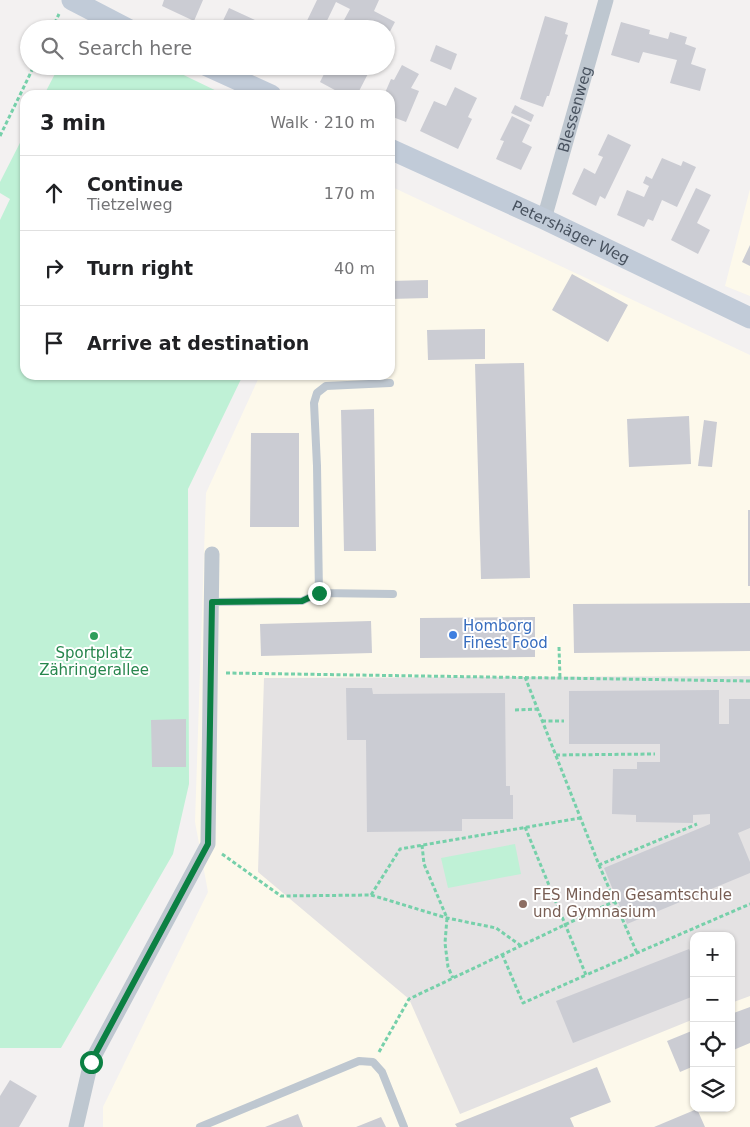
<!DOCTYPE html>
<meta charset="utf-8">
<style>
:root{--surface:#fff;--page:#f6f6f6;--text:#202124;--muted:#757577;--line:#e0e0e0}
body{margin:0;font-family:"DejaVu Sans",sans-serif;background:var(--page);color:var(--text)}
.controls{position:absolute;right:15px;bottom:15px;display:grid;overflow:hidden;border-radius:10px;box-shadow:0 1px 4px #0004}
.controls button{width:45px;height:45px;display:grid;place-items:center;padding:0;border:0;border-bottom:1px solid var(--line);background:var(--surface);color:var(--text);font:25px sans-serif}
.stop{position:absolute;width:15px;height:15px;margin:-11px;border:4px solid #0b8043;border-radius:50%;background:#fff}
.stop.end{background:#0b8043;border-color:#fff;box-shadow:0 1px 5px #0008}
.list{margin:0;padding:0;list-style:none}
h2{display:flex;justify-content:space-between;align-items:center;height:65px;margin:0;padding:0 20px;font-size:21px}
h2 small{font-size:16px;font-weight:400;color:var(--muted)}
.list li{display:grid;grid-template-columns:32px 1fr auto;gap:15px;align-items:center;box-sizing:border-box;height:75px;padding:0 20px;border-top:1px solid var(--line)}
.list b{display:block;font-size:19px;white-space:nowrap}
.list p{margin:0;font-size:16px;white-space:nowrap;color:var(--muted)}
.list em{font-size:16px;font-style:normal;color:var(--muted)}
.icon{flex:none;width:28px;height:28px;fill:none;stroke:currentColor;stroke-width:2;stroke-linecap:round;stroke-linejoin:round}
.map{position:relative;flex:none;width:750px;height:1127px;overflow:hidden}
.search{position:absolute;background:var(--surface);box-shadow:0 1px 4px #0004;left:20px;top:20px;width:375px;height:55px;display:flex;align-items:center;gap:12px;box-sizing:border-box;padding:0 18px;border-radius:28px;color:var(--muted);font-size:19px}
.panel{position:absolute;background:var(--surface);box-shadow:0 1px 4px #0004;left:20px;top:90px;width:375px;height:290px;border-radius:15px}
.map>svg:first-child{display:block}
.commercial{fill:#fdf9eb;fill-rule:evenodd}
.education{fill:#e4e2e3}
.green{fill:#bff1d6}
.building{fill:#cbccd3}
.lines{fill:none;stroke-linecap:round;stroke-linejoin:round}
.path{stroke:#76d0aa;stroke-width:3;stroke-dasharray:4 2.5;stroke-linecap:butt}
.lane{stroke:#bec7d0;stroke-width:8}
.street{stroke:#bec7d0;stroke-width:15}
.secondary{stroke:#c1cbd8;stroke-width:21}
.route{stroke:#0b8043;stroke-width:6}
.shop-dot{fill:#3f7fe0;stroke:#fff;stroke-width:2}
.leisure-dot{fill:#2e9e5b;stroke:#fff;stroke-width:2}
.education-dot{fill:#8d6e63;stroke:#fff;stroke-width:2}
.labels{text-anchor:middle;stroke-width:4;stroke-linejoin:round;paint-order:stroke}
.street-label{font-size:15px;fill:#48525f;stroke:#fff}
.shop-label{font-size:15px;fill:#366cbe;stroke:#fff;text-anchor:start}
.leisure-label{font-size:15px;fill:#27864d;stroke:#fff}
.education-label{font-size:15px;fill:#785e54;stroke:#fff;text-anchor:start}
</style>
<div class="map">
<svg width="750" height="1127" viewBox="0 0 750 1127">
<rect width="100%" height="100%" fill="#f3f1f1"/>
<path class="commercial" d="M390,186l360,169v772h-647v-20l105,-215 -13,-70 11,-329 54,-118h130zM694,936h37v172h-37z
M750,189v107l-25,-10z"/>
<path class="education" d="M750,676v320l-19,7v-67h-37v83l-234,95 -51,-115 -151,-127 6,-194z"/>
<path class="green" d="M59,66h106l60,29h-181z
M25,133v242h218l-55,114 1,295 -16,70 -112,194h-61v-828l10,-21 -10,-6v-11z
M515,844l6,30 -73,14 -7,-30z"/>
<path class="building" d="M164,0h39l-9,21 -32,-15z
M317,0h62l-5,11 21,11 -9,17v-10h-30l-13,-7 7,-13 -14,-7 -13,27h-20z
M229,8l26,12 -4,9h-32z
M545,16l23,7 -3,11 3,1 -19,61h-2l-4,11 -23,-8z
M621,22l29,8 -1,4 19,5 2,-7 17,5 -2,7 11,4 -5,16 15,5 -6,22 -30,-8 7,-23 -34,-8 -4,11 -28,-8z
M436,45l21,9 -6,16 -21,-9z
M402,65l17,9 -8,14 8,3 -13,31 -16,-6v-21h-6l7,-16 3,1z
M285,66h12l-3,5z
M328,66h44l-15,29h-13l-24,-13z
M455,87l22,11 -9,19 4,2 -14,30 -38,-18 14,-30 12,5z
M515,105l19,10 -3,7 -20,-9z
M512,116l18,9 -8,17 10,5 -11,23 -25,-11 8,-18 -4,-1z
M608,134l23,11 -26,54 -5,-3 -4,10 -24,-12 12,-26 11,6 8,-17 -5,-2z
M662,158l19,8 2,-5 13,6 -19,40 -15,-7 -9,21 -5,-2 -4,8 -27,-12 10,-25 17,7 5,-11 -6,-3 3,-7 6,3z
M696,188l15,7 -14,28 13,7 -12,24 -27,-14z
M750,245v21l-8,-4z
M572,274l56,31 -20,37 -56,-32z
M428,280v18l-38,1v-18z
M485,329v30l-57,1 -1,-30z
M524,363l6,215 -49,1 -6,-215z
M374,409l2,142h-32l-3,-141z
M689,416l2,48 -62,3 -2,-48z
M704,420l13,2 -5,45 -14,-1z
M251,433h48v94h-49z
M748,510h2v76h-2z
M750,603v48l-176,2 -1,-49z
M535,617v40l-115,1v-40z
M371,621l1,32 -111,3 -1,-32z
M346,688h26l1,6 132,-1 1,93h4v9h3v24h-51v12l-95,1 -1,-92h-19z
M719,690v34h10v-25h21v129l-12,5 12,29v11l-123,51 -23,-56 106,-44v-10l-17,1v8l-57,-1v-7l-24,-1 1,-45h24v-7h23v-18h-91v-53z
M186,719v48h-34l-1,-47z
M689,949l5,12v35l-121,47 -17,-42z
M750,1007v36l-19,8v-37z
M694,1030v36l-14,6 -13,-31z
M597,1067l14,35 -41,16 4,9h-117l-2,-3z
M10,1080l27,16 -18,31h-19v-31z
M697,1109l8,18h-51z
M298,1114l5,13h-38z
M381,1117l5,10h-30z"/>
<g class="lines">
<path class="path" d="M52,29l7,-15
M0,136l34,-70
M559,647l1,32
M226,673l524,8
M525,677l74,188 98,-41
M515,710l23,-1
M542,721h22
M556,755l99,-1
M525,827l61,148 164,-71
M422,845l2,19 23,54 -2,25 3,24 5,11
M222,854l59,42 90,-1 29,-46 180,-31
M599,865l38,88
M371,895l76,23 49,10 24,17
M502,954l21,49 63,-28
M379,1052l30,-53 206,-98"/>
<path class="lane" d="M319,593l-2,-127 -3,-63 3,-10 9,-7 64,-3
M212,602l90,-1 17,-8 74,1
M200,1127l159,-66 14,1 9,10 22,55"/>
<g class="street">
<path id="s1" d="M544,219l62,-219"/>
<path d="M76,1127l15,-65 117,-218 4,-290"/>
</g>
<g class="secondary">
<path d="M72,0l56,29"/>
<path d="M207,66l64,29"/>
<path id="s2" d="M390,149l154,70 206,99"/>
</g>
</g>
<g class="lines">
<path class="route" d="M91,1062l117,-218 4,-242 90,-1 17,-8"/>
</g>
<circle class="shop-dot" cx="453" cy="635" r="5"/>
<circle class="leisure-dot" cx="94" cy="636" r="5"/>
<circle class="education-dot" cx="523" cy="904" r="5"/>
<g class="labels">
<g class="street-label">
<text dy="5" stroke="none"><textPath href="#s1" startOffset="114">Blessenweg</textPath></text>
<text dy="5" stroke="none"><textPath href="#s2" startOffset="199">Petershäger Weg</textPath></text>
</g>
<g class="shop-label">
<text x="463" y="631">Homborg<tspan x="463" dy="17">Finest Food</tspan></text>
</g>
<g class="leisure-label">
<text x="94" y="658">Sportplatz<tspan x="94" dy="17">Zähringerallee</tspan></text>
</g>
<g class="education-label">
<text x="533" y="900">FES Minden Gesamtschule<tspan x="533" dy="17">und Gymnasium</tspan></text>
</g>
</g>
</svg>
<div class="controls">
<button>+</button>
<button>−</button>
<button><svg class="icon" aria-label="locate" viewBox="0 0 24 24"><circle cx="12" cy="12" r="6"/><path d="M12 2v4M12 18v4M2 12h4M18 12h4"/></svg></button>
<button><svg class="icon" aria-label="layers" viewBox="0 0 24 24"><path d="M12 4l9 5-9 5-9-5zM3 14l9 5 9-5"/></svg></button>
</div>
<div class="stop" style="left:91px;top:1062px"></div>
<div class="stop end" style="left:319px;top:593px"></div>
<div class="search"><svg class="icon" aria-label="search" viewBox="0 0 24 24"><circle cx="10" cy="10" r="6"/><path d="M15 15l6 6"/></svg>Search here</div>
<section class="panel">
<h2>3 min<small>Walk · 210 m</small></h2>
<ul class="list">
<li><svg class="icon" aria-label="ahead" viewBox="0 0 24 24"><path d="M12 20V5M6 11l6-6 6 6"/></svg><div><b>Continue</b><p>Tietzelweg</p></div><em>170 m</em></li>
<li><svg class="icon" aria-label="right" viewBox="0 0 24 24"><path d="M7 20v-9h11M14 6l5 5-5 5"/></svg><div><b>Turn right</b></div><em>40 m</em></li>
<li><svg class="icon" aria-label="arrive" viewBox="0 0 24 24"><path d="M6 21V4h12l-3 4 3 4H6"/></svg><div><b>Arrive at destination</b></div></li>
</ul>
</section>
</div>
